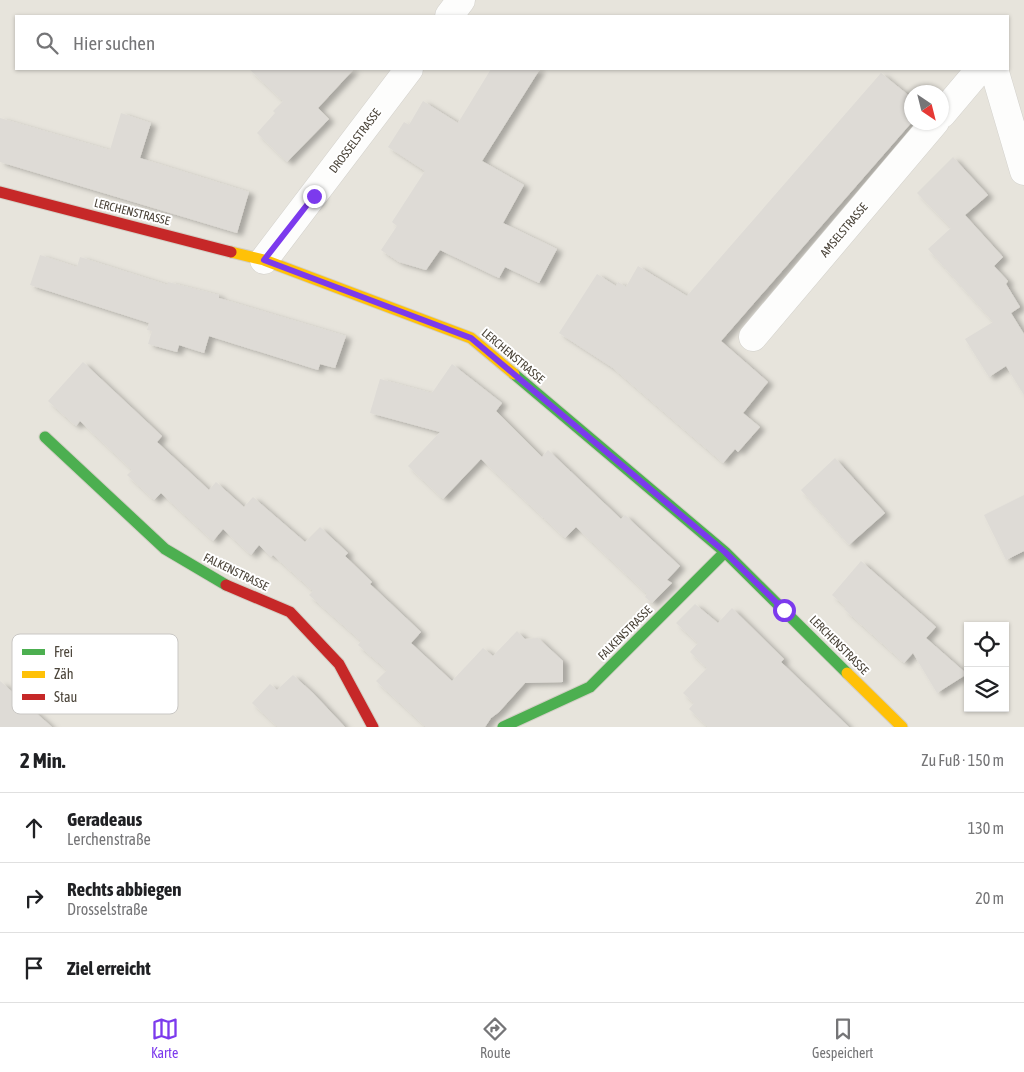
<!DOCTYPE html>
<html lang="de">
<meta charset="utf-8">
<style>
:root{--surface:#fff;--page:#f2f2f2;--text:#202124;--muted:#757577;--line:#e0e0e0;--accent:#7c3aed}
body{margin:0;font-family:"Asap Condensed",sans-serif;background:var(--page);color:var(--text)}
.controls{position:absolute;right:15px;bottom:15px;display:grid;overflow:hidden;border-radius:0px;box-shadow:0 1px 4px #0004}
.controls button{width:45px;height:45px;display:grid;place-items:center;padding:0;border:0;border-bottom:1px solid var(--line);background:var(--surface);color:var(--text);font:25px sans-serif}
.compass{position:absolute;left:904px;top:85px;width:45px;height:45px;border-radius:50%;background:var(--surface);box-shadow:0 1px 4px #0004;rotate:145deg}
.stop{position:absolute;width:15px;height:15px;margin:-11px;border:4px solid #7c3aed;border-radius:50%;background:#fff}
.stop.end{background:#7c3aed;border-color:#fff;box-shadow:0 1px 5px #0008}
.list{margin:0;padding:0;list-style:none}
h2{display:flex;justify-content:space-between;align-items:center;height:65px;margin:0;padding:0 20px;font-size:21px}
h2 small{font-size:16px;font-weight:400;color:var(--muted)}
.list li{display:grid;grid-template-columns:32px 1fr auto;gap:15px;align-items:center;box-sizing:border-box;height:70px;padding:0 20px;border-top:1px solid var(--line)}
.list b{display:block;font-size:19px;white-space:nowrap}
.list p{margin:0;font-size:16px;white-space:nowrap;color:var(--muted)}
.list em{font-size:16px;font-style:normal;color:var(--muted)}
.icon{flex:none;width:28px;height:28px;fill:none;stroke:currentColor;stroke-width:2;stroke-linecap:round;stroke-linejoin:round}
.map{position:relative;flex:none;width:1024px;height:727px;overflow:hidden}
.search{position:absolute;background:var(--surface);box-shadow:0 1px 4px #0004;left:15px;right:15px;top:15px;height:55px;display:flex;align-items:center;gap:12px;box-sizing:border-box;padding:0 18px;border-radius:0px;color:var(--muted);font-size:19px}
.sheet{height:275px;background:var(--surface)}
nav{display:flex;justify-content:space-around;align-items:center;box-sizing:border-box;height:70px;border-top:1px solid var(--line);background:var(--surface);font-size:14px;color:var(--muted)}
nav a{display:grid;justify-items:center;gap:2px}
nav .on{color:var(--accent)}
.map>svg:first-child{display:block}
.residential{fill:#e7e4dc;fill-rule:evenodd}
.building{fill:#dedbd6;filter:url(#shadow)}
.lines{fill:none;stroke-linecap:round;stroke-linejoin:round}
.street-casing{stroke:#d2d0cb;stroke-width:29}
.fast-casing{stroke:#d3cfc5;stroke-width:13}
.slow-casing{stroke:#d3cfc5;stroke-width:13}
.jam-casing{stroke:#d3cfc5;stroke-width:13}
.street{stroke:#fdfdfc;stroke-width:28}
.fast{stroke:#4caf50;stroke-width:11}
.slow{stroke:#ffc107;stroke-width:11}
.jam{stroke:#c62828;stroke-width:11}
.route{stroke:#7c3aed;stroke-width:6}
.labels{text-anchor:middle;stroke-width:4;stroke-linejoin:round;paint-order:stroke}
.street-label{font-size:12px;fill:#4b4439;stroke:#fff}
.key{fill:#fff;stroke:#c9c7c4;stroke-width:1}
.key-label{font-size:14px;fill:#4b4439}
</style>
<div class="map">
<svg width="1024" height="727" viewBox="0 0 1024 727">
<defs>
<filter id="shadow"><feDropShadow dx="5.5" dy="3" stdDeviation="2.5" flood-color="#0004"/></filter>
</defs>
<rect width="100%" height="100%" fill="#f4f2ee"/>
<path class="residential" d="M0,0h1024v727h-1024zM16,16h992v53h-992zM912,92h30v30h-30zM968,626h37v82h-37z"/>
<path class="building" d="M249,69h105l-36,39 11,11 -42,43 -30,-29 18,-20 -2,-2 10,-10z
M491,69h49l-58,92 42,24 -21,38 54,26 -18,34 -34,-16 -6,11 -59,-28 -14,20 -27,-8 -18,-12 16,-24 -5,-4 33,-51 -37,-24 16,-25 5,3 14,-24 35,22z
M881,73l31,25v24l-191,219 47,41 -25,31 17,14 -22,25 -3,-3 -12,14 -110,-95 -54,-35 38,-59 19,12 2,-4 8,5 12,-21 49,30z
M121,113l30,10 -11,35 109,34 -12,41 -237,-71v-44l110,32z
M953,157l35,38 -23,20 38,42 -9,9 14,15 -2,3 14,23 -9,6 13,21v61l-18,-29 -17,11 -24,-38 28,-17 -65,-73 23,-21 -34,-35z
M40,255l37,12 3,-10 88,28v-3l51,13v3l127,38 -11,32 -15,-4 -2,6 -109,-34 -5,17 -25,-8 -2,7 -29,-8 4,-13 -5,-1 2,-7 -119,-38z
M83,362l79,74 -5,6 52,48 7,-8 28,25 9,-10 52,45 15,-15 28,26 -3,3 27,26 -2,2 51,48 -10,11 41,38 31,-33 10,8 24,-25 8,8 13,-1 25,23v21l-38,1 -26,29 -8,6 -6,9h-59l-50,-46 11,-11 -29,-25 3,-4 -52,-46 4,-4 -40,-36 -2,2 -12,-12 -8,10 -28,-26 -10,12 -52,-48 -7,7 -27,-25 5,-5 -52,-49 -4,5 -28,-25z
M452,364l50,39 -6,8 46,46 6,-7 73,69 4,-4 55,51 -13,14 5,3 -20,20 -7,-6 2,-3 -71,-67 -11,11 -84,-79 -38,40 -35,-33 32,-34 -70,-19 10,-34 52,14z
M835,458l50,55 -36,32 -48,-55z
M1024,495v56l-18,9 -22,-45z
M861,561l75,66 -10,11 41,36 -30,19 -24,-40 -9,10 -60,-54 2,-2 -14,-12z
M695,604l23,19 14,-15 52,51 -3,3 68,65h-141l-19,-18 5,-6 -11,-10 24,-25 -17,-16 8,-9 -22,-20z
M293,675l20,18 32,34h-67l-26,-24 18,-19 7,6z
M0,681l52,46h-52z"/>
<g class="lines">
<defs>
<path id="street" d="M449,16l12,-16
M994,69l30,102
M942,114l38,-45
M264,260l145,-191
M753,337l182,-215"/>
<path id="fast" d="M514,374l211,178 122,121
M45,437l120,112 61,36
M503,727l87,-40 135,-135"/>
<path id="slow" d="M231,252l33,8 207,78 43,36
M847,673l55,54"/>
<path id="jam" d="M0,192l231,60
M226,585l64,27 49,52 34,63"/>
</defs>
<use href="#street" class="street-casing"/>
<use href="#fast" class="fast-casing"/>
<use href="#slow" class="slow-casing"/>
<use href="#jam" class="jam-casing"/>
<use href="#street" class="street"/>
<use href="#fast" class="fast"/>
<use href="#slow" class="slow"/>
<use href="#jam" class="jam"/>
</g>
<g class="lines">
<path class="route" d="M314,196l-50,64 207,78 254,214 59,58"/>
</g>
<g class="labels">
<g class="street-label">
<text transform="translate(355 141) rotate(-53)" y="4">DROSSELSTRASSE</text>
<text transform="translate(132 212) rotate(14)" y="4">LERCHENSTRASSE</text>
<text transform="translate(844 230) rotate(-50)" y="4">AMSELSTRASSE</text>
<text transform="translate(513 356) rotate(40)" y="4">LERCHENSTRASSE</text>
<text transform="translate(236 572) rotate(26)" y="4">FALKENSTRASSE</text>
<text transform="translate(625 633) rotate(-45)" y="4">FALKENSTRASSE</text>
<text transform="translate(839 645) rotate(45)" y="4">LERCHENSTRASSE</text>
</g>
</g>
<rect x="12" y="634" width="166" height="80" rx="8" class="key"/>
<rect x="22" y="649" width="23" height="6" fill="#4caf50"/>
<rect x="22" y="671" width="23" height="7" fill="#ffc107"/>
<rect x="22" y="694" width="23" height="6" fill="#c62828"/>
<g class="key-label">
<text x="54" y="657">Frei</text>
<text x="54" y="679">Zäh</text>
<text x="54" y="702">Stau</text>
</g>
</svg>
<div class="controls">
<button><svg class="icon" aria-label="locate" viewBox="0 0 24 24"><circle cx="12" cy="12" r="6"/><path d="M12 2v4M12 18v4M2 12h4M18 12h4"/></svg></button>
<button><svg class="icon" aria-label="layers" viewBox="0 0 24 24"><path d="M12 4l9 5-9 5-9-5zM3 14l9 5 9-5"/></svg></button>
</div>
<svg class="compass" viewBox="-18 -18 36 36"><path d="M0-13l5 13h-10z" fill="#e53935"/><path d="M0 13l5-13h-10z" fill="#757577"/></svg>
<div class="stop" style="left:784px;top:610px"></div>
<div class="stop end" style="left:314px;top:196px"></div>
<div class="search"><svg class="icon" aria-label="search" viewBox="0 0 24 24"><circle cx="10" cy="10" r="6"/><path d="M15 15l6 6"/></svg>Hier suchen</div>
</div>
<section class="sheet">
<h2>2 Min.<small>Zu Fuß · 150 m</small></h2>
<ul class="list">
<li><svg class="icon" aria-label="ahead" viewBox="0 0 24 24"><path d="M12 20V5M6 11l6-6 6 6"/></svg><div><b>Geradeaus</b><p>Lerchenstraße</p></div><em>130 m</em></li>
<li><svg class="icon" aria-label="right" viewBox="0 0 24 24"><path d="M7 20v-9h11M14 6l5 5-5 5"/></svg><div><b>Rechts abbiegen</b><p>Drosselstraße</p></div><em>20 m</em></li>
<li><svg class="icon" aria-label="arrive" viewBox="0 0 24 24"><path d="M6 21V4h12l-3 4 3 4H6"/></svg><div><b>Ziel erreicht</b></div></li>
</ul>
</section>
<nav>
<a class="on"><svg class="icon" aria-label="map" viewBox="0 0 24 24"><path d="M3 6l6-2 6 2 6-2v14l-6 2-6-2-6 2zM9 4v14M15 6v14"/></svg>Karte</a>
<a><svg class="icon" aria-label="directions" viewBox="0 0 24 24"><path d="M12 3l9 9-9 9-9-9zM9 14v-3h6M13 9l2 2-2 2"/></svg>Route</a>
<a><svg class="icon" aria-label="saved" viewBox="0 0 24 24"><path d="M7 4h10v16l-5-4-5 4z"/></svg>Gespeichert</a>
</nav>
